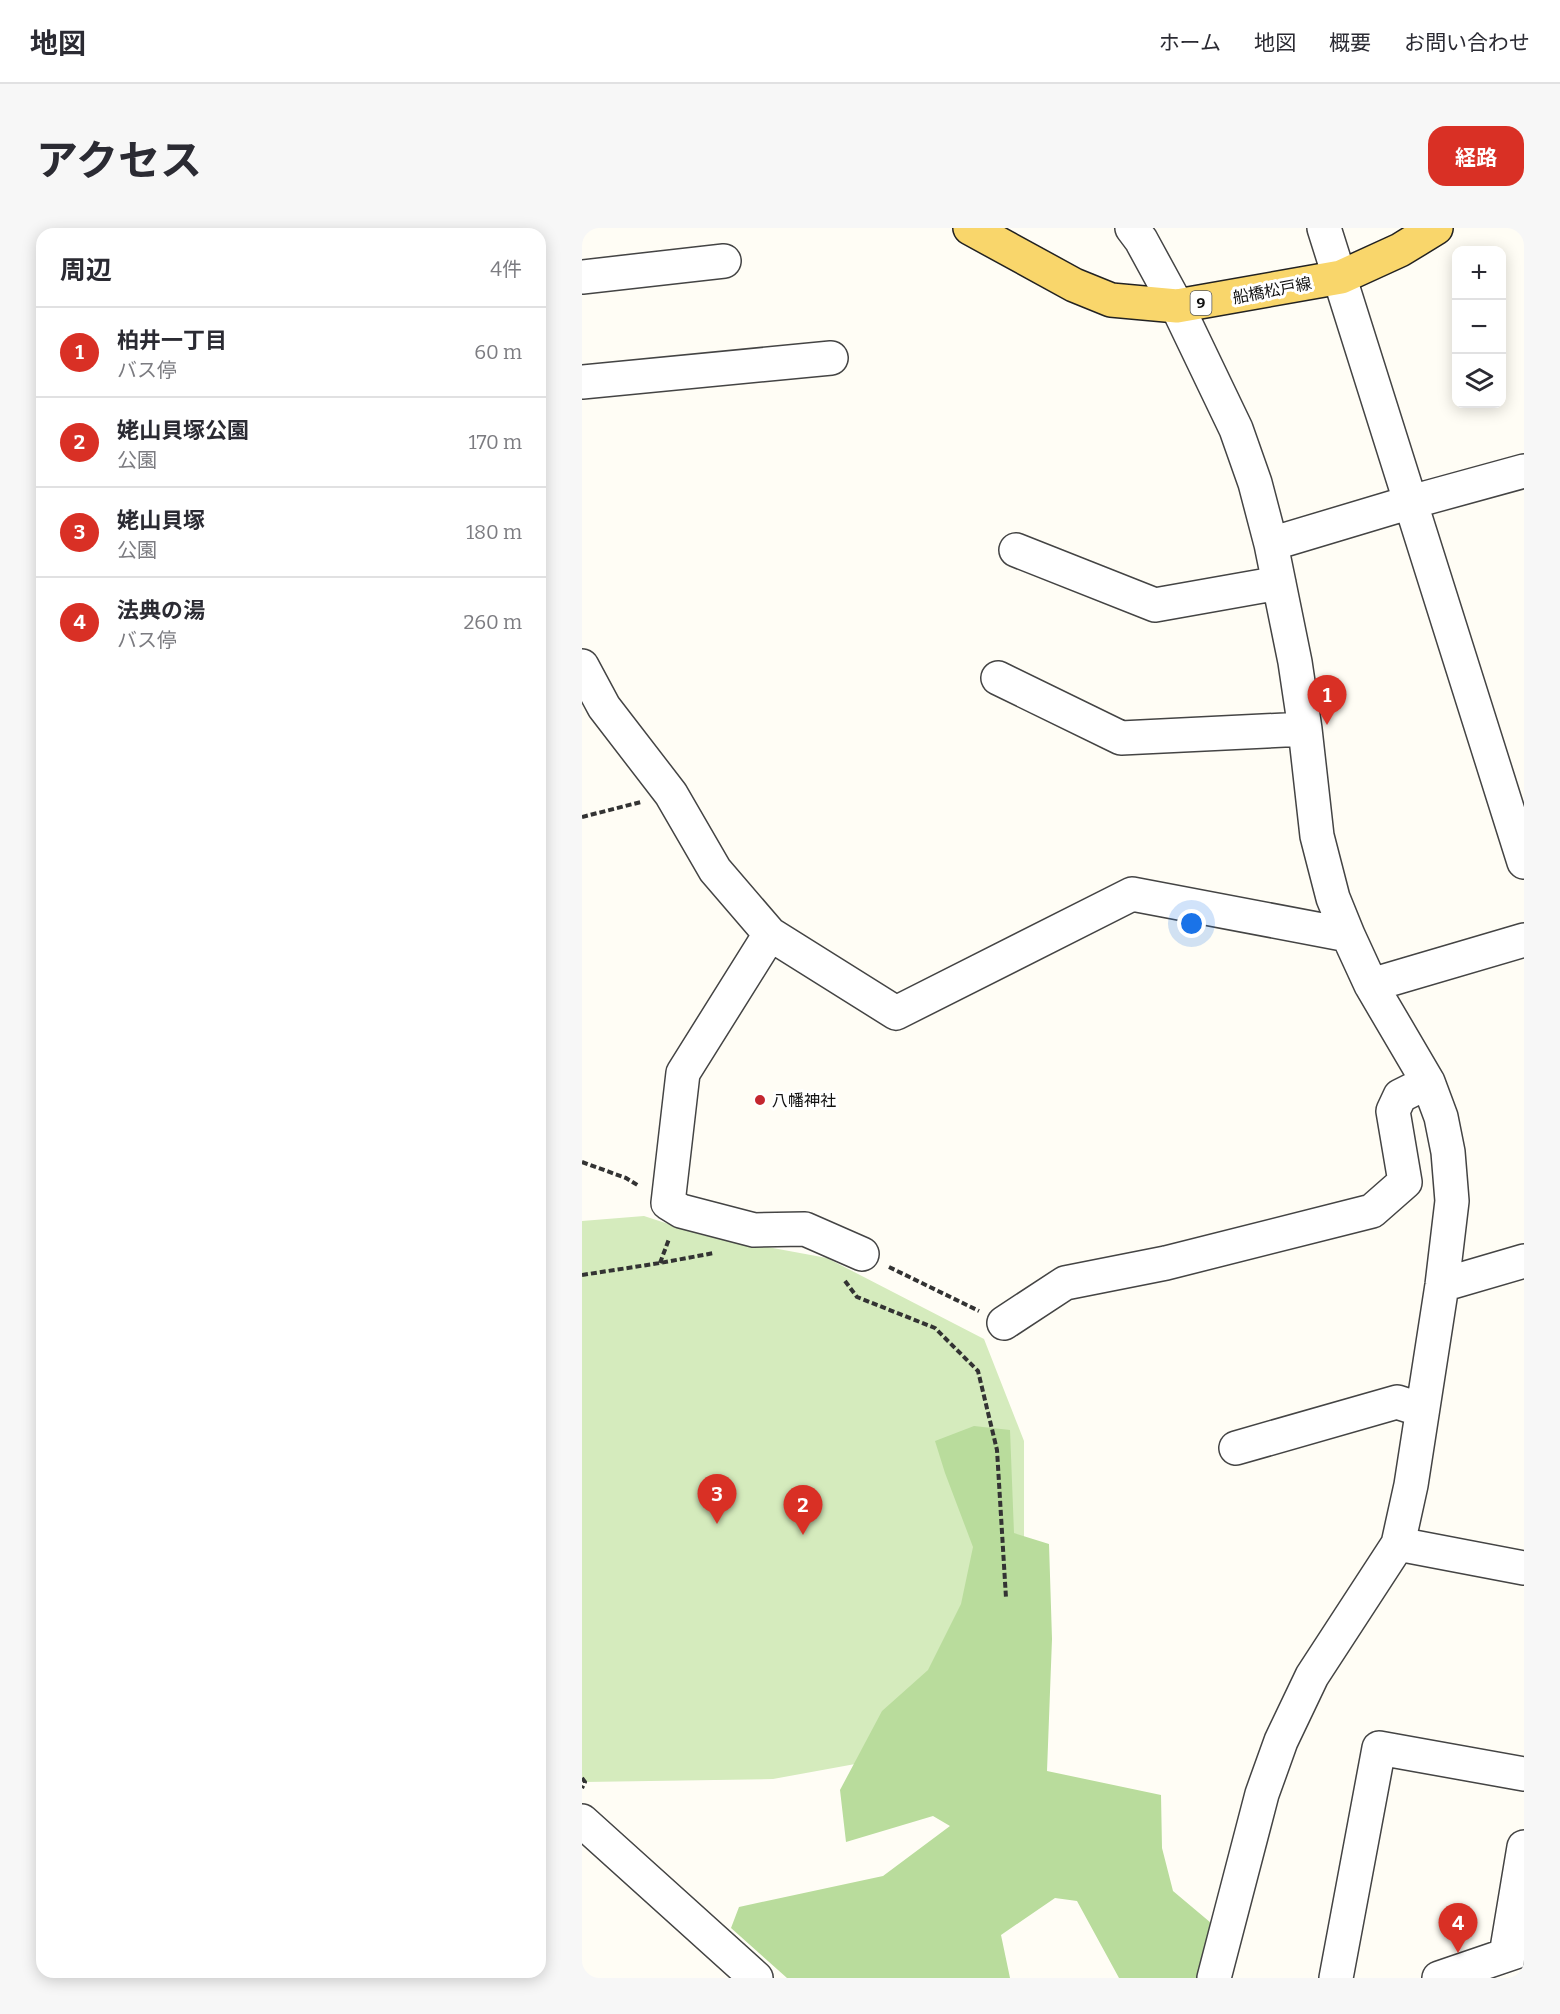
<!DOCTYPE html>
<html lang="ja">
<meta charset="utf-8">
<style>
:root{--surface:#fff;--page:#f7f7f7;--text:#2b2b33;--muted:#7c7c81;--line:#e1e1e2;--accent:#d93025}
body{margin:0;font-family:Bitter,"Noto Sans JP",serif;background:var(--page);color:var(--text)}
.controls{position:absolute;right:18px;top:18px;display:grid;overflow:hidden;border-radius:12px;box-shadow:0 3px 15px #0003}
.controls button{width:54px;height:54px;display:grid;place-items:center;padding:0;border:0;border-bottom:2px solid var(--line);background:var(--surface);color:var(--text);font:30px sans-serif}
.you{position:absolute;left:610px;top:696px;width:21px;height:21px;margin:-15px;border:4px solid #fff;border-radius:50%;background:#1a73e8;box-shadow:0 0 0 9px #1a73e833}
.badge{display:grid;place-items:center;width:39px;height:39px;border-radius:50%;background:var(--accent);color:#fff;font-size:20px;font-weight:700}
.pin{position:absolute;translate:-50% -50px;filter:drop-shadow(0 2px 3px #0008)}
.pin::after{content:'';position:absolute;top:32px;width:21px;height:18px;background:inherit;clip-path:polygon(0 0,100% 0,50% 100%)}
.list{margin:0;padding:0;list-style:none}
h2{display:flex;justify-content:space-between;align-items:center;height:78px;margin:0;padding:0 24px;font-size:26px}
h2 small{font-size:20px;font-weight:400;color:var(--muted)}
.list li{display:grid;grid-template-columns:39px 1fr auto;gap:18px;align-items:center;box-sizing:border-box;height:90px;padding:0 24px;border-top:2px solid var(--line)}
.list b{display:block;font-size:22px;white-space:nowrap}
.list p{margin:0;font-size:20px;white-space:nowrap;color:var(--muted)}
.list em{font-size:20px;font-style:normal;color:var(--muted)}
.icon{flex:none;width:33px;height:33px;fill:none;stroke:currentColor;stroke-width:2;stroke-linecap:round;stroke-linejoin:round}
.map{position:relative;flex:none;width:942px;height:1750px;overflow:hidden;border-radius:18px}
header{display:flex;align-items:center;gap:36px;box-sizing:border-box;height:84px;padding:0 30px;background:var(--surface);border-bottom:2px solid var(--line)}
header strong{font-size:28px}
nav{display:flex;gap:33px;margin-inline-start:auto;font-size:21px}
.intro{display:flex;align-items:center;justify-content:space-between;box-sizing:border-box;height:144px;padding:0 36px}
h1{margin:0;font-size:42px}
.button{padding:15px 27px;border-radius:18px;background:var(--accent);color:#fff;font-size:21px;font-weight:700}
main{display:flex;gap:36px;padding:0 36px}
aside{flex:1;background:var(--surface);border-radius:18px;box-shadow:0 3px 15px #0003}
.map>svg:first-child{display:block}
.green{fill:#d5ebbd}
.forest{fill:#b9dc9c}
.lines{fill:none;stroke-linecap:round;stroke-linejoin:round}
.minor-casing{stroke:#444;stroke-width:36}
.major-casing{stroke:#222;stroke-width:36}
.path{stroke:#333;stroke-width:4;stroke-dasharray:6 3;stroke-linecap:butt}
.minor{stroke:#fff;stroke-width:33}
.major{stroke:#f9d66b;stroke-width:33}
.poi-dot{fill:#c4262e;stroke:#fff;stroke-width:2}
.labels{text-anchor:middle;stroke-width:6;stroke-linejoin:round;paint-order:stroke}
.shield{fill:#fff;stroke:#585858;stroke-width:1.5}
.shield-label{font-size:15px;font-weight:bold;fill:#111}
.street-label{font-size:16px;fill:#111;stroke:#fff}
.poi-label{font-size:16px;fill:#111;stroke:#fff;text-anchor:start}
</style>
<header>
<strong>地図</strong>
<nav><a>ホーム</a><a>地図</a><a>概要</a><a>お問い合わせ</a></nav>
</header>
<div class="intro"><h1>アクセス</h1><a class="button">経路</a></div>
<main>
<aside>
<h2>周辺<small>4件</small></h2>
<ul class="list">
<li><span class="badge">1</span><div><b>柏井一丁目</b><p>バス停</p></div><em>60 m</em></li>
<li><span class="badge">2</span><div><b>姥山貝塚公園</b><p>公園</p></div><em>170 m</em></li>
<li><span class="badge">3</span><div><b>姥山貝塚</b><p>公園</p></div><em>180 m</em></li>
<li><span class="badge">4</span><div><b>法典の湯</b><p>バス停</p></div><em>260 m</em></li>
</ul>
</aside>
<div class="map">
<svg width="942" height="1750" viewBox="0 0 942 1750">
<rect width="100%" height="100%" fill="#fffdf5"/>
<path class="green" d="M62,988l58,19 125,23 157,81 40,102v188l-92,121 -159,29 -188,3 -3,-4v-557z"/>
<path class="forest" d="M392,1198l36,4 4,103 35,11 3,95 -5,132 114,24 1,53 11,43 44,37 -14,50h-84l-42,-77 -22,-3 -54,37 9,43h-223l-56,-50 8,-21 144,-31 67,-50 -17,-10 -87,26 -6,-52 42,-79 46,-41 33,-66 12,-57 -28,-74 -10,-32z"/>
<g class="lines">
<defs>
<path id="minor" d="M550,0l9,12 36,66 59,123 19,54 16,61 24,118 10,67 12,107 16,62 15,37 23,50 57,97 13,35 7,35 4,49 -10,84 -31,200 -13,59 -86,132 -31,65 -19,53 -48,184
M742,0l200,634
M0,49l142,-16
M0,154l249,-24
M689,316l140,-42 113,-31
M434,322l139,55 124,-22
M0,438l22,41 67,87 44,76 55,64 126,79 236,-119 216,41
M416,450l123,60 184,-9
M188,706l-87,139 -15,130 13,8 73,19 51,-1 57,25
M789,757l153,-45
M860,1057l82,-24
M422,1095l61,-40 101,-20 206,-52 33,-29 -12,-71 7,-15 28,-14
M654,1220l161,-46 25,8
M816,1316l126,24
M0,1593l174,157
M924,1727l18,-108
M754,1750l43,-230 145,26
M857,1750l85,-29"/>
<path id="major" d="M388,0l104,57 37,15 66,6 164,-29 59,-27 36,-22"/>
</defs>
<use href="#minor" class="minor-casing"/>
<use href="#major" class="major-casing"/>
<path class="path" d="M0,589l59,-15
M0,934l44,16 13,8
M78,1035l9,-24
M307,1039l90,44
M0,1047l78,-12 54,-10
M263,1053l12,16 78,31 43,43 19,79 9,148
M0,1550l3,4 -3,6"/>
<use href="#minor" class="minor"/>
<use href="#major" class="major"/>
</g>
<circle class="poi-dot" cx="178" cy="872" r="6"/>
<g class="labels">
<rect class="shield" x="608.5" y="63" width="21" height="24" rx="4.5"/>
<g class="shield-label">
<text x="619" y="80">9</text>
</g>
<g class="street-label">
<text transform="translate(690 62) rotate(-11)" y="6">船橋松戸線</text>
</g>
<g class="poi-label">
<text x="190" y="878">八幡神社</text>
</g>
</g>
</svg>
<div class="controls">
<button>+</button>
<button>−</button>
<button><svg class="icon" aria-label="layers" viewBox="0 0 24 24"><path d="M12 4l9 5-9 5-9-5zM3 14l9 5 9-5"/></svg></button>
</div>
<div class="you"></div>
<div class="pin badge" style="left:745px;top:497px">1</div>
<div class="pin badge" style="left:221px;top:1307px">2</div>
<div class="pin badge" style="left:135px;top:1296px">3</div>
<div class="pin badge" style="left:876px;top:1725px">4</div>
</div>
</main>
